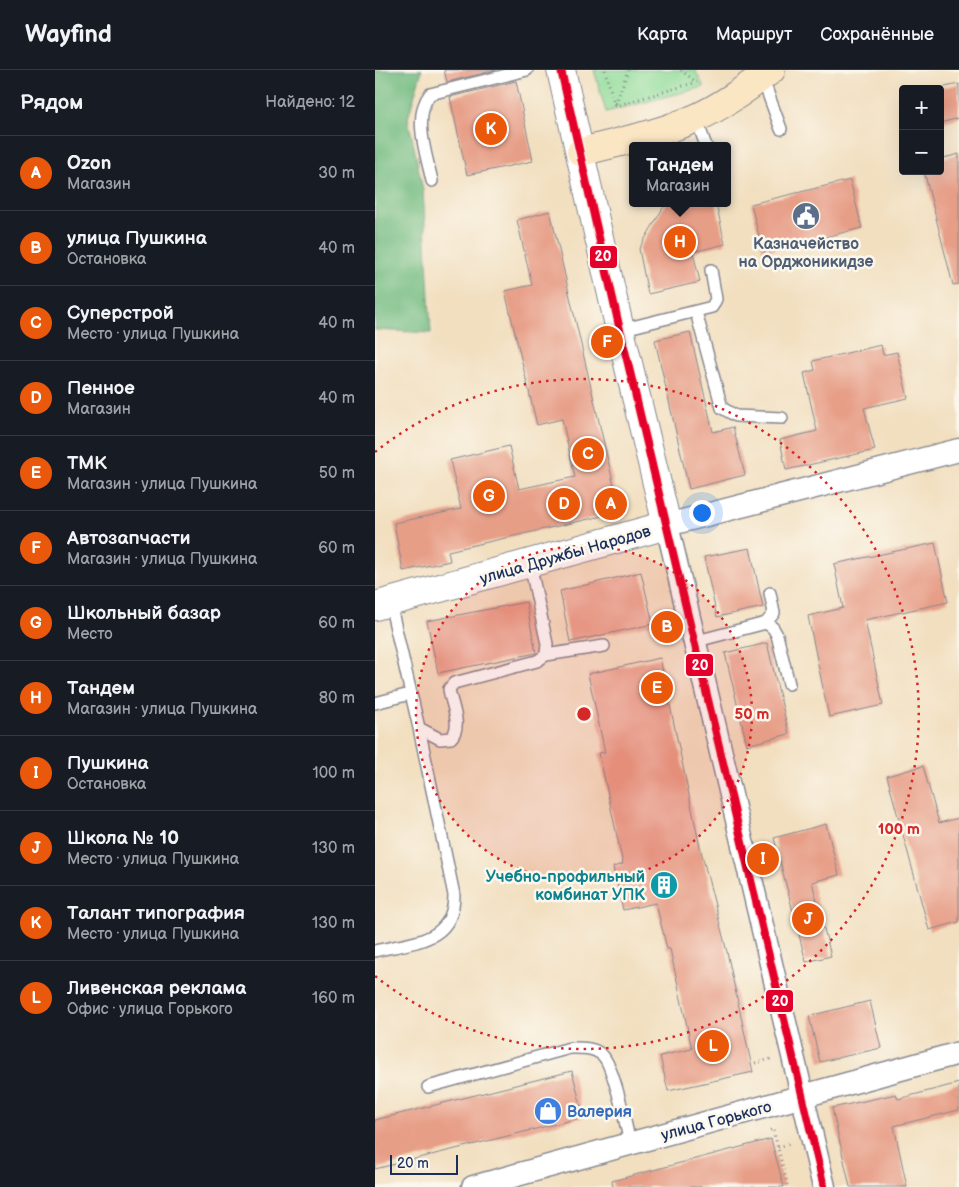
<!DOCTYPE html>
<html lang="ru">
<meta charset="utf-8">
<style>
:root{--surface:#171b24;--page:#242831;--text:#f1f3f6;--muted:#9ea1a6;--line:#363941;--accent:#ea580c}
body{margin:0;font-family:"Balsamiq Sans",sans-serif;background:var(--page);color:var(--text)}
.controls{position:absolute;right:15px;top:15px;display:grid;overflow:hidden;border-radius:5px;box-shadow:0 5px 20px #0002}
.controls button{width:45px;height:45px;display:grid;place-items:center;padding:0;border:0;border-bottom:1px solid var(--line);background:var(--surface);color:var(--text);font:25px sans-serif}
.scale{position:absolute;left:15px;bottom:12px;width:68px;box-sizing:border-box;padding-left:5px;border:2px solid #1b2f5e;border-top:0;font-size:14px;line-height:18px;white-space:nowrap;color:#1b2f5e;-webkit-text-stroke:4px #fbf7ec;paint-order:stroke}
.you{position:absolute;left:326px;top:442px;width:18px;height:18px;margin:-12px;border:4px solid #fff;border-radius:50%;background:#1a73e8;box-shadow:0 0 0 8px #1a73e833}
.badge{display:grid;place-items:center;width:32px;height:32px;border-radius:50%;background:var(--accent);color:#fff;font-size:16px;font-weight:700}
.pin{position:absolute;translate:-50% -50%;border:2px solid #fff;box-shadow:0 1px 5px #0006}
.popup{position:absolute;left:254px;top:72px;width:102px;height:65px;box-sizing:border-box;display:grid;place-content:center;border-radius:5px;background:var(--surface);filter:drop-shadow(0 1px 4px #0005);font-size:16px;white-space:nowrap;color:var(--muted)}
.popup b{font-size:19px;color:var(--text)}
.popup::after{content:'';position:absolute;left:50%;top:100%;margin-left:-10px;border:10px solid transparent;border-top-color:var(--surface)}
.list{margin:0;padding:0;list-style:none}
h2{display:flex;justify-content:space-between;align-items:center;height:65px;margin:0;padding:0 20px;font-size:21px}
h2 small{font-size:16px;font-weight:400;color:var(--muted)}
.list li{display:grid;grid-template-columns:32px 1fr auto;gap:15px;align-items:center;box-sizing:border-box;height:75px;padding:0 20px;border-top:1px solid var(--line)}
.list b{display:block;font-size:19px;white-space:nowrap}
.list p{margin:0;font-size:16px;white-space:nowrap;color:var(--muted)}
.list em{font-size:16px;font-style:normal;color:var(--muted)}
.map{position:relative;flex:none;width:584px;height:1117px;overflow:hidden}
header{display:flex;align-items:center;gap:30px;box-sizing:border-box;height:70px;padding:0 25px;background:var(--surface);border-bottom:1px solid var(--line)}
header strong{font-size:24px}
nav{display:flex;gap:28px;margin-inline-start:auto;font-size:18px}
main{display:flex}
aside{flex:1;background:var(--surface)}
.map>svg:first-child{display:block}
.green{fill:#8fdc99;stroke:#55867c}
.forest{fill:#73bc81;stroke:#477670}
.building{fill:#e79e87}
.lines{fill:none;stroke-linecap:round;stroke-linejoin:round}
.service-casing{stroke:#86878f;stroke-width:14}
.minor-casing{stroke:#86878f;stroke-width:25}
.tertiary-casing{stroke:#86878f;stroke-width:30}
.secondary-casing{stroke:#86878f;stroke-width:30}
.path{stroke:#86878f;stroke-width:3;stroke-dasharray:1 4;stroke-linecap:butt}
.service{stroke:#fff;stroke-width:11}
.minor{stroke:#fff;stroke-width:22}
.tertiary{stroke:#fff;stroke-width:28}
.secondary{stroke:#fbe6c4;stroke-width:28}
.bus-1-casing{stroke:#fbf7ec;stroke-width:11}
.bus-1{stroke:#e4002b;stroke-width:8}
.ring{fill:none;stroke:#d62828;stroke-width:2.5;stroke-dasharray:2.5 5}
.labels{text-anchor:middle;stroke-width:5;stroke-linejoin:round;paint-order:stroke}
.service-label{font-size:16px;font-weight:bold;fill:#4e5e75;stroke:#fbf7ec}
.street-label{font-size:16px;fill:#1b2f5e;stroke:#fbf7ec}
.culture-label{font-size:16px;font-weight:bold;fill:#0d838f;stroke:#fbf7ec;text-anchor:end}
.shop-label{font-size:16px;font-weight:bold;fill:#366cbe;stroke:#fbf7ec;text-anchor:start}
.centre{fill:#d62828;stroke:#fbf7ec;stroke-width:2.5}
.ring-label{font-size:15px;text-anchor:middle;font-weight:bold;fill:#d62828;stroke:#fbf7ec;stroke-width:5;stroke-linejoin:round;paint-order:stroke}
.line-badge{stroke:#fbf7ec;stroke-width:2}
.badge-label{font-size:14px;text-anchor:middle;font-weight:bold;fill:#fff}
</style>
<header>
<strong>Wayfind</strong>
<nav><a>Карта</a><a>Маршрут</a><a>Сохранённые</a></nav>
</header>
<main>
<aside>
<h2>Рядом<small>Найдено: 12</small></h2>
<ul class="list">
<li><span class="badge">A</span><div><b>Ozon</b><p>Магазин</p></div><em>30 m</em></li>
<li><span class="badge">B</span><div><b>улица Пушкина</b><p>Остановка</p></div><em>40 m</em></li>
<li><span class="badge">C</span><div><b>Суперстрой</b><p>Место · улица Пушкина</p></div><em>40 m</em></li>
<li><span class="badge">D</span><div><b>Пенное</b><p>Магазин</p></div><em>40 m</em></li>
<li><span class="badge">E</span><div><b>ТМК</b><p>Магазин · улица Пушкина</p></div><em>50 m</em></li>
<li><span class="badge">F</span><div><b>Автозапчасти</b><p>Магазин · улица Пушкина</p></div><em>60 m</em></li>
<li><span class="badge">G</span><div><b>Школьный базар</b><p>Место</p></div><em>60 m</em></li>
<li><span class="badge">H</span><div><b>Тандем</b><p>Магазин · улица Пушкина</p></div><em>80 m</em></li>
<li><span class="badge">I</span><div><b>Пушкина</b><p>Остановка</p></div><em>100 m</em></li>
<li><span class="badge">J</span><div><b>Школа № 10</b><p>Место · улица Пушкина</p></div><em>130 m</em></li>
<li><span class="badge">K</span><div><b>Талант типография</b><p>Место · улица Пушкина</p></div><em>130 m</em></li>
<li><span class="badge">L</span><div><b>Ливенская реклама</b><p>Офис · улица Горького</p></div><em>160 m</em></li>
</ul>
</aside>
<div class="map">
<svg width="584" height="1117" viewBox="0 0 584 1117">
<rect width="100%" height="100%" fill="#fbf7ec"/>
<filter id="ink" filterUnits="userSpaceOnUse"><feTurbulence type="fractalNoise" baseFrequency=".02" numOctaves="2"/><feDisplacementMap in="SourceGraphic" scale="10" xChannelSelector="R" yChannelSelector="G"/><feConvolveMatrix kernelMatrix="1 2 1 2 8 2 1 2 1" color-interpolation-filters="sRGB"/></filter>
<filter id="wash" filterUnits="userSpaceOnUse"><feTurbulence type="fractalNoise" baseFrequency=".0096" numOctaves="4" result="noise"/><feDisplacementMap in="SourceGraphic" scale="20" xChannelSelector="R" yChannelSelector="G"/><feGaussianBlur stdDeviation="1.12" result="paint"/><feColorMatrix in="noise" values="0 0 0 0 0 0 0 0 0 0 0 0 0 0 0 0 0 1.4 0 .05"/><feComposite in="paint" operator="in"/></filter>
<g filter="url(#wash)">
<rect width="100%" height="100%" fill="#f2dfc0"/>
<path class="green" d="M219,0h101l9,17 -98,25z"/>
<path class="forest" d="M0,0h47l-14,48 15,72 8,143 -56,-3z"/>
<g id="blocks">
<path class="building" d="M69,0h52l-49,12z
M141,11l17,80 -66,14 -17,-78z
M584,14v34l-19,5v-35z
M584,84v130l-6,1 -29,-114h16v-12z
M475,110l12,48 -99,24 -12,-48z
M291,133h50l9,41 -32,8 7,30 -52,12 -9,-45z
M175,141l70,301 -172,39 2,10 -47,10 -9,-48 67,-14 -11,-49 59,-14 10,43 56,-12 -13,-58 -25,6 -32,-134 27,-6 -15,-65z
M315,262l23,100 20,-5 12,48 -56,14 -34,-149z
M506,275l2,10 14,-3 11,46 -44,10 11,42 -89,20 -6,-30 37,-9 -13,-58 11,-3 -2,-9z
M560,473l13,59 -83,18 18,85 -54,12 -21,-101 35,-8 -9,-44z
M375,478l13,59 -46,10 -13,-60z
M266,502l12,52 -83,18 -10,-51z
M151,532l10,51 -98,20 -11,-52z
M392,573l22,91 -42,11 -22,-92z
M285,588l40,189 27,105 26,120 -85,19 -8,-35 32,-7 -22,-100h-3l-11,-46 -33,7 -10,-43 10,-3 -24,-111 6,-1 -17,-78z
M548,696l16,57 20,-5v104l-30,8 -42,-154z
M451,754l13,51 -27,7 19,74 -25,6 -32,-124z
M495,931l11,47 -61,14 -11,-46z
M197,1001l12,46 -209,52v-49z
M584,1013v27l-65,16 13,61h-57l-18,-79 64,-14 2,5z
M396,1069l13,48h-171l-1,-6z"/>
</g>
</g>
<g filter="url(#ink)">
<use href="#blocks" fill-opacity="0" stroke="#86878f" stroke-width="1"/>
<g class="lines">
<defs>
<path id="service" d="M387,7l19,52
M321,48l10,28
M57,111c-5,-25 -20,-64 -2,-87l97,-24
M321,242l26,96 14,8 46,2
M245,260l92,-23 4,-8 -5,-29
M391,553l7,5 4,7 12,49
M318,572l73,-19 8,-10 -4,-20
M171,585l58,-9
M0,633l35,-9
M44,658l21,11 11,-1c12,-13 0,-33 -2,-49l5,-6 83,-22 9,-6 1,-11 -17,-80
M0,881c37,-9 79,-8 79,-56l-35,-167 -29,-125
M53,1017l142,-39c10,0 22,-1 31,6 12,8 25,72 29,89"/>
<path id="minor" d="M98,1117l486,-134
M449,1117l-157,-662 292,-75"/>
<path id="tertiary" d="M0,536l292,-81 -47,-195 -59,-260"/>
<path id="secondary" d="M206,82c38,-10 78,-18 115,-34 27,-12 52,-31 75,-48"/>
</defs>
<use href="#service" class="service-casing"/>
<use href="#minor" class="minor-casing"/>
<use href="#tertiary" class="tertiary-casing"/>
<use href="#secondary" class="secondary-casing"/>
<path class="path" d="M230,0l10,36 13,-36
M306,0l15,12
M240,36l82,-24
M380,993l16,-4
M395,1060l3,-1 15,58
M403,1077l14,-4"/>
<use href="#service" class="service"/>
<use href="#minor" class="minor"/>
<use href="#tertiary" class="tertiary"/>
<use href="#secondary" class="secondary"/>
<defs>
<path id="bus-1" d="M186,0l59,260 204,857"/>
</defs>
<use href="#bus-1" class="bus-1-casing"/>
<use href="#bus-1" class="bus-1"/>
</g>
</g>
<circle cx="209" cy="644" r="168" fill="#d62828" fill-opacity=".12"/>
<g class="ring">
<circle cx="209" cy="644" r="168"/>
<path d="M0 382A335 335 0 1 1 0 906"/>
</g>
<defs>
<symbol id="civic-disc" viewBox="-11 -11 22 22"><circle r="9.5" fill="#5c6f8a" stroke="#fbf7ec"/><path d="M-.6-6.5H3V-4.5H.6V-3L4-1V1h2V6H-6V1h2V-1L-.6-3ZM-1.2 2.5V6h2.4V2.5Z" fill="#fff"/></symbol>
<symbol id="building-disc" viewBox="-11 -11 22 22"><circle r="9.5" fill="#0f9aa8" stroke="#fbf7ec"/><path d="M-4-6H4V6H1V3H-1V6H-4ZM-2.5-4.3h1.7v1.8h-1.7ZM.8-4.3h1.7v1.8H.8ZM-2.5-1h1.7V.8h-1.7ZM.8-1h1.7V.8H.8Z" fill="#fff"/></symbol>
<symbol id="shop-disc" viewBox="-11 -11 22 22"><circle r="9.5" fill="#3f7fe0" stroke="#fbf7ec"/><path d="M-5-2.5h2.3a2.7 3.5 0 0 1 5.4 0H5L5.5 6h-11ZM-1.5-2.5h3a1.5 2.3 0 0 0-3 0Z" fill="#fff"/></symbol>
</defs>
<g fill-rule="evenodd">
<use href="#civic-disc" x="415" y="130" width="32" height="32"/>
<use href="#building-disc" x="273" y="799" width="32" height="32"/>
<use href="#shop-disc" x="157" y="1025" width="32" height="32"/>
</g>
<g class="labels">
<g class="service-label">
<text x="431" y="179">Казначейство<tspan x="431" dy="18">на Орджоникидзе</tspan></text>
</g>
<g class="street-label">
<text transform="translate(190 484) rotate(-16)" y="6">улица Дружбы Народов</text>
<text transform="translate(341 1050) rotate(-15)" y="6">улица Горького</text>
</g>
<g class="culture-label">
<text x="270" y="812">Учебно-профильный<tspan x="270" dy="18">комбинат УПК</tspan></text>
</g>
<g class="shop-label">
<text x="192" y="1047">Валерия</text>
</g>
</g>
<circle cx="209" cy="644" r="8" class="centre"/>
<g class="ring-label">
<text x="377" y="649">50 m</text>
<text x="524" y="764">100 m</text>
</g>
<g class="line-badge">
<rect x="214" y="175" width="29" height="24" rx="5" fill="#e4002b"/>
<rect x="310" y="583" width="29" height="24" rx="5" fill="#e4002b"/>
<rect x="390" y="919" width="29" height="24" rx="5" fill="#e4002b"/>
</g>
<g class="badge-label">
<text x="228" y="191">20</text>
<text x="325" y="600">20</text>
<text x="405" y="936">20</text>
</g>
</svg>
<div class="controls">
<button>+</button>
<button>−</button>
</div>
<div class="scale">20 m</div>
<div class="you"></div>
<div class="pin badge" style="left:236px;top:434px">A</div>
<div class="pin badge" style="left:292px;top:557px">B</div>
<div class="pin badge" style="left:213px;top:384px">C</div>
<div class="pin badge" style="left:189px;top:434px">D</div>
<div class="pin badge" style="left:282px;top:618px">E</div>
<div class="pin badge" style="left:232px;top:272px">F</div>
<div class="pin badge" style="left:114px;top:426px">G</div>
<div class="pin badge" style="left:305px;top:172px">H</div>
<div class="popup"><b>Тандем</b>Магазин</div>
<div class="pin badge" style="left:388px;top:789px">I</div>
<div class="pin badge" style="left:433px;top:849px">J</div>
<div class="pin badge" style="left:116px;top:59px">K</div>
<div class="pin badge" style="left:338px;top:976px">L</div>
</div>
</main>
